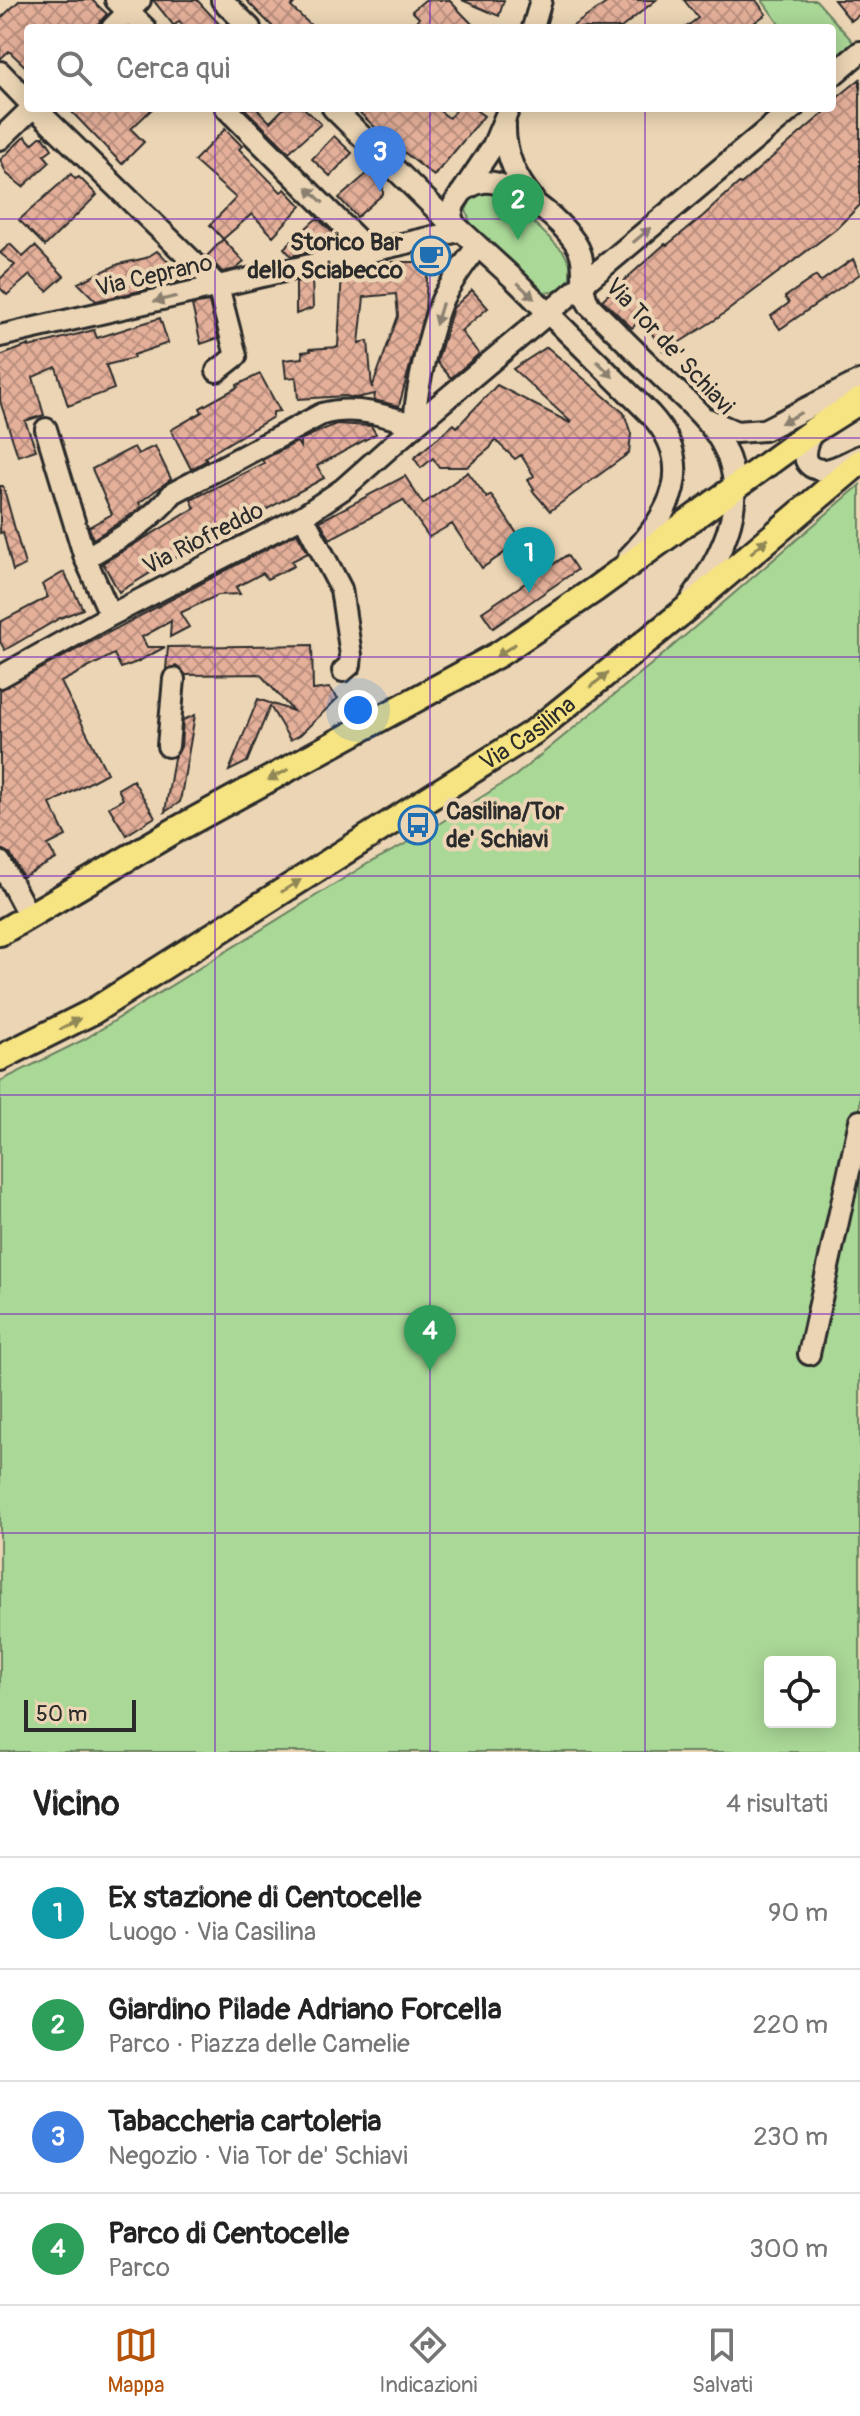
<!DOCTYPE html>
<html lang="it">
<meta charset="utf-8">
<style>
:root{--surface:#fff;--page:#f6f6f6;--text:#222;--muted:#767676;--line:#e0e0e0;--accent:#b45309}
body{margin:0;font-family:Pangolin,sans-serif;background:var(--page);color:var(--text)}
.controls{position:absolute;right:24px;bottom:24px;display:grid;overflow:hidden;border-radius:8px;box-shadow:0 4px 20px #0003}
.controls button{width:72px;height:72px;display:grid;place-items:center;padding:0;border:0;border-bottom:2px solid var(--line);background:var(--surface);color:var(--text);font:40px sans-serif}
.scale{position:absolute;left:24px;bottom:20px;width:112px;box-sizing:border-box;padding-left:8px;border:4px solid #2b2b2b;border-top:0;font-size:22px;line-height:28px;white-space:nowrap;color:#2b2b2b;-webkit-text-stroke:6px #ebd5b4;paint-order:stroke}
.you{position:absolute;left:358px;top:710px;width:28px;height:28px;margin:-20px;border:6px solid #fff;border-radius:50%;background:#1a73e8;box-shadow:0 0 0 12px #1a73e833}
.badge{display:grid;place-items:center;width:52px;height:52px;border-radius:50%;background:var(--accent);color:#fff;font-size:26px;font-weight:700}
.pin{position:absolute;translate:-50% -66px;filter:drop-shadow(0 2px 4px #0008)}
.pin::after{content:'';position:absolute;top:42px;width:28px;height:24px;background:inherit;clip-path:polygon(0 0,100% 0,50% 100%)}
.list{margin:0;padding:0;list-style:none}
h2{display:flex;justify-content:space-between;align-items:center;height:104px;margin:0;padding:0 32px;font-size:34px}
h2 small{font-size:26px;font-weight:400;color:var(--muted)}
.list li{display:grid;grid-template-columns:52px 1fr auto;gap:24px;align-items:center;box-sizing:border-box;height:112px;padding:0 32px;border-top:2px solid var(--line)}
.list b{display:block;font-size:30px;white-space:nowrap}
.list p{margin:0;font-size:26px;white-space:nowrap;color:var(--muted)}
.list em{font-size:26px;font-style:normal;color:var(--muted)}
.icon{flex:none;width:44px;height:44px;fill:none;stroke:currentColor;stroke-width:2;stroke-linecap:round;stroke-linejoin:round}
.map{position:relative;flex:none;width:860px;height:1752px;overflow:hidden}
.search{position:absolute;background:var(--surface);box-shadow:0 4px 20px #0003;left:24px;right:24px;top:24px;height:88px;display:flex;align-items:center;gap:20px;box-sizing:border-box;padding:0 28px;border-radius:8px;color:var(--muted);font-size:30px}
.sheet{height:552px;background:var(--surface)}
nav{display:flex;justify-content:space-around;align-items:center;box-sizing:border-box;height:112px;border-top:2px solid var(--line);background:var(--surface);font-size:22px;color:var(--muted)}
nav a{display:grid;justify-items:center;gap:4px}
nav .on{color:var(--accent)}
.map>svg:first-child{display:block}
.green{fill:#aad897;stroke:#6a8261;stroke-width:2;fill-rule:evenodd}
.building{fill:url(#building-cross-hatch);stroke:#2b2b2b;stroke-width:2;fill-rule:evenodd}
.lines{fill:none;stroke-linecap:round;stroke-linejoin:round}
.minor-casing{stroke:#2b2b2b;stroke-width:26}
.major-casing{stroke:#2b2b2b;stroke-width:30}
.minor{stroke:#ebd5b4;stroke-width:20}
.major{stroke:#f6e381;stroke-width:24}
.oneway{fill:#8b8070}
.oneway2{fill:#908756}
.grid{fill:none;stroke:#7b2cbf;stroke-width:2;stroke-opacity:0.55}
.labels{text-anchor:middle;stroke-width:8;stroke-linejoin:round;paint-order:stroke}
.poi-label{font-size:24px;font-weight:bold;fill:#2b2b2b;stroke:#ebd5b4;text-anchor:end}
.street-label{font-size:24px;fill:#2b2b2b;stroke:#ebd5b4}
</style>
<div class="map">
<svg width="860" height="1752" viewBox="0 0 860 1752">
<defs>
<pattern id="building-cross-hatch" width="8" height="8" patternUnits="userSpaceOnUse" patternTransform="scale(2)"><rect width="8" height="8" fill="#e5b09a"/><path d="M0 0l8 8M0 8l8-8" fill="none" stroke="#ba8f7e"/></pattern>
</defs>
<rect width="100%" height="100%" fill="#ebd5b4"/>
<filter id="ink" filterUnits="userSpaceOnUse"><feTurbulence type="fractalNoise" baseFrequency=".0125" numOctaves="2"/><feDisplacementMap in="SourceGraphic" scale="16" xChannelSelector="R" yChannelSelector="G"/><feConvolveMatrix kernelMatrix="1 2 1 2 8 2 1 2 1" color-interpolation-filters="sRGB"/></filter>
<g filter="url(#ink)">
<path class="green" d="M762,0h54l38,43 -22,18v-33h-50z
M485,190l22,7 56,54 7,12v14c-6,14 -19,18 -32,14l-66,-63 -6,-18 6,-13z
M860,485v1267h-860v-671l85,-42 282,-175 46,-24 102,-64 144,-118zM770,1662h60v60h-60z"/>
<path class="building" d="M20,0h72l15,14 -13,14h-66v41l-19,-18 -9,8v-40z
M153,0h44l26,28h-38l-6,-7 -5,5z
M246,0h51l-6,7 23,21h-40z
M425,0h24l27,28h-55l-5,-5 3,-5 -7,-7z
M462,0h42l-5,16z
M611,0h45l-35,28h-51z
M684,0h72l10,14 -19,14h-62l13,-10z
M834,0h26v14l-9,7z
M860,79v126l-24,24 -118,89 -54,34 -22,-33 -10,9 -30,-28 63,-56 2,1 36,-29 36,-33 2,1 84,-72v-4h7v-6z
M68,108h85l-22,21 13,13 -22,22z
M244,108h12l14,14 14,-14h20l17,16 -32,28z
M355,108h81l13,10 9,-10h15l11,8 -50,60 -49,-39z
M225,129l17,17 -3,3 42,43 4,-3 16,17 -28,30 -21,-22 -29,25 -13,-14 26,-27 -42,-37z
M25,136l7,8 8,-7h4l8,12 -8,6 6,7 -27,25 -16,-13 -7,-14z
M334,136l18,17 -22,23 -18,-17z
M369,172l14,15v7l-26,23 -18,-19z
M71,174l4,5 4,-2 18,18 -52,51 -26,-26z
M317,218l16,15v6l-11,10 -31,7 -7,-8z
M223,239l21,23 -8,7 -14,3 -15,-16z
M10,244l13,13 12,-11 29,30 -17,15 -17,-16 -23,20 -7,-7v-9l15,-14 -15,-12z
M157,251l21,20 1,11 -83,19 -18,-18 41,-19 27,-6z
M853,259l7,15 -80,55 -9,-13 18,-13 -4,-6 31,-21 4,6z
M383,262h45l-3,48 -26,96 -25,-6 1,-6 -20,4 -10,-2 -47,3 -2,-22 -10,1 -2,-18 19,-2 -1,-6 9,-1 -1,-2 28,-2 4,-76zM396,294l2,22 -26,72 -4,-47 -9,2 5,-46z
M312,278l1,30 -17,6v-32z
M472,290l16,18 -27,23 18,23 -28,24 -14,-16 16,-54z
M209,302l9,36 -17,6 -9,-39z
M160,318l8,25 -35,12 1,3 -28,7 8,24 -46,17 -12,-39 -23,10 11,38 -19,6 11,29 -18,6 -18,-55v-45l29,-11v2l65,-17 3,8z
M547,347l77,66 7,21 -2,19 -79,58 -18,-21 2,-1 -6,-9 6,-4 -13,-21 -6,4 -20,-19 -5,8 -23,19h-28l-6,-9 -12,10 -7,-10 40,-34 3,3 40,-42 73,38 1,-1 -58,-53z
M260,374l20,37 -7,1v5l-68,40 2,3 -16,9 -20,-39 31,-18 -2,-4 38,-21 -1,-2z
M336,424l35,2 5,8 -59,32 7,12 -112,61 -1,-3 -92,56 -16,-29 92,-55 -4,-8 73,-37 -2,-3 35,-18 3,5v-7z
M155,446l16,33 -32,24 2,4 -6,5 -42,27 -4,-12 23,-13 -20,-45 42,-22 4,7z
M468,472l19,26 4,-3 31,46 -40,27 -30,-44 -23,13 -26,-37 -73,39 -10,-18 85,-45 18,28z
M0,486h3l22,79 -12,6 -10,-39 -3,1z
M297,533l11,20 -16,8 2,5 -27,13 -4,-6 -27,14 4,7 -22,1 -38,18 9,14 -19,10 1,-16 -29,16 5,10h18l-28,15 -16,6 -7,-14 -53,28 46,91 -57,31 16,32 -18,9 8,14 -33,18 -12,-22 -11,-7v-158z
M567,555l10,15 -84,58 -11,-16z
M64,572l19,37 -23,9 -55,32 -5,-8v-20l48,-25 -6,-12z
M312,645l1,45 16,-2 9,10 -38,37 -10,5 -20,-34 -23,56 -18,9 29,-72 35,12 -33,-37 -74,1 -10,-9 -10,3 2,-22z
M195,715l-15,87 -15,10 9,-54 7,-11 2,-27z
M133,780l22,37 -29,18 -17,-28 14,-8 -5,-10z"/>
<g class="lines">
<defs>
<path id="minor" d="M116,0l29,28
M222,0l28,28
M112,28l28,-28
M533,28l8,-28
M0,72l28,29
M832,76l28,-24
M35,108l183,178 18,70 -19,15
M226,108l143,143
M333,108l123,121
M509,108l-16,38 -39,58 -3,12 3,8 59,54 137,136c48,52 20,100 -21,143
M505,124c-1,29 10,53 28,75
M0,139l32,-31
M461,193c7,-6 14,-10 22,-11 29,-3 88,44 97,70 7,18 -2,37 10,54 26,26 52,52 78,77 15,14 31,28 43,44 44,57 19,117 -18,169
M0,336l459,-105
M707,419l29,13 28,-2 96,-49
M415,425c-2,-25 17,-103 28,-127 9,-18 23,-35 34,-52
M46,429l39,129 21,47
M814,430c-9,13 -18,38 9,40 12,0 26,-9 37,-14
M303,516l38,73 10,66 -1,10 -7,6
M85,558c35,-20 62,-33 88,-65l149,-79c32,-9 63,1 93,11
M0,677l111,-62 192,-99 40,-27 72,-64 378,-317
M168,746l6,-67
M0,862l29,54
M809,1354l51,-233"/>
<g id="major">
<path d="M0,933l174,-102 325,-177 95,-64 220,-160 46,-29"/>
<path id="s1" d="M0,1058l92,-46 443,-281 144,-116 181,-153"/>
</g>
</defs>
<use href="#minor" class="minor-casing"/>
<use href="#major" class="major-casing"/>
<use href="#minor" class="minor"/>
<use href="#major" class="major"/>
</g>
<defs><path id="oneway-solid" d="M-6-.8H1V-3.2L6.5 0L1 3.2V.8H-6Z" transform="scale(2)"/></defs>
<g class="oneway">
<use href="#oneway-solid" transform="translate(315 195) rotate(-136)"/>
<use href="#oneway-solid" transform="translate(642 235) rotate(-40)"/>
<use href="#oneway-solid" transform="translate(526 291) rotate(44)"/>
<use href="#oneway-solid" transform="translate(165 299) rotate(167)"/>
<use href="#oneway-solid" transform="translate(439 314) rotate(107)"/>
<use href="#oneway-solid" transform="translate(605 369) rotate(45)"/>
<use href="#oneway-solid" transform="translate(791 418) rotate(152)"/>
</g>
<g class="oneway2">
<use href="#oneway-solid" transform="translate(759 546) rotate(-41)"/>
<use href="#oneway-solid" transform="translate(506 650) rotate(148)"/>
<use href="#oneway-solid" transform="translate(599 680) rotate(-39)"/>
<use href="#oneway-solid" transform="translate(278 775) rotate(152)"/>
<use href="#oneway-solid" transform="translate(291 886) rotate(-32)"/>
<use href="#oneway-solid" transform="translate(70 1024) rotate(-29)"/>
</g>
</g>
<path class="grid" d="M215,0v28M430,0v28M645,0v28M215,108v1644M430,108v1644M645,108v1644M0,219h860M0,438h860M0,657h860M0,876h860M0,1095h860M0,1314h860M0,1533h860"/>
<defs>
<symbol id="cafe-ring" viewBox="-11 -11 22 22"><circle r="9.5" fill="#ebd5b4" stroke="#1f6fb2" stroke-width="1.5"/><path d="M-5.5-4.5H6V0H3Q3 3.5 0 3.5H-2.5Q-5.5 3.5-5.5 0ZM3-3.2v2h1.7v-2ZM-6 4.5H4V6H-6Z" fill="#1f6fb2"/></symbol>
<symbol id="bus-ring" viewBox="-11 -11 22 22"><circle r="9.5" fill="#ebd5b4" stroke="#1f6fb2" stroke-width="1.5"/><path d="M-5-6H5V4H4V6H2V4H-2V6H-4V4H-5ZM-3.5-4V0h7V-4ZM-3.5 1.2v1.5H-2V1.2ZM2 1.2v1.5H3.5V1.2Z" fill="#1f6fb2"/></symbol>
</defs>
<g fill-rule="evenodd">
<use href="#cafe-ring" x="409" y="234" width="44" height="44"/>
<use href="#bus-ring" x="396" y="803" width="44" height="44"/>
</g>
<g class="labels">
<g class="poi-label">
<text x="403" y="250">Storico Bar<tspan x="403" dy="28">dello Sciabecco</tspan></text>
<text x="446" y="819" text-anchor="start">Casilina/Tor<tspan x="446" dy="28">de' Schiavi</tspan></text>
</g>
<g class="street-label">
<text transform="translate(154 275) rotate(-13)" y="8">Via Ceprano</text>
<text transform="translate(670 346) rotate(47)" y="8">Via Tor de' Schiavi</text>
<text transform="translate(203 538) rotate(-27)" y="8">Via Riofreddo</text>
<text dy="8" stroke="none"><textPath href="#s1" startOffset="620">Via Casilina</textPath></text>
</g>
</g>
</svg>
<div class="controls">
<button><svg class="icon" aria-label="locate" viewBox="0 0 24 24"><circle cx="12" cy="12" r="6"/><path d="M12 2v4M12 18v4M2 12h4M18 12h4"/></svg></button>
</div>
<div class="scale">50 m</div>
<div class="you"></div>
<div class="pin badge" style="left:529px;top:593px;background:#0f9aa8">1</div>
<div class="pin badge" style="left:518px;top:240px;background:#2e9e5b">2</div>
<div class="pin badge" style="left:380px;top:192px;background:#3f7fe0">3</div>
<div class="pin badge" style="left:430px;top:1371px;background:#2e9e5b">4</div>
<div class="search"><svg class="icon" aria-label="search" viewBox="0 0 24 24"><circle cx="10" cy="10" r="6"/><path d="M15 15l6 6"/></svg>Cerca qui</div>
</div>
<section class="sheet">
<h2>Vicino<small>4 risultati</small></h2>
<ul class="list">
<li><span class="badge" style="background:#0f9aa8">1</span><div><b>Ex stazione di Centocelle</b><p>Luogo · Via Casilina</p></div><em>90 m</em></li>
<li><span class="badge" style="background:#2e9e5b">2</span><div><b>Giardino Pilade Adriano Forcella</b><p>Parco · Piazza delle Camelie</p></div><em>220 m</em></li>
<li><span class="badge" style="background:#3f7fe0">3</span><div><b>Tabaccheria cartoleria</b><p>Negozio · Via Tor de' Schiavi</p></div><em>230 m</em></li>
<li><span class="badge" style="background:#2e9e5b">4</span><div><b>Parco di Centocelle</b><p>Parco</p></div><em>300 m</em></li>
</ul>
</section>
<nav>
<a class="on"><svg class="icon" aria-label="map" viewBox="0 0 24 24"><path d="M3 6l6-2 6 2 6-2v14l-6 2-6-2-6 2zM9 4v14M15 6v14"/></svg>Mappa</a>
<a><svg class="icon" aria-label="directions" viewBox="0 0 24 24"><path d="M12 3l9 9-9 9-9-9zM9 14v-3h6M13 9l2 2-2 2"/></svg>Indicazioni</a>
<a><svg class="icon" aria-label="saved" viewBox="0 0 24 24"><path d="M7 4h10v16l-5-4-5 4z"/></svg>Salvati</a>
</nav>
